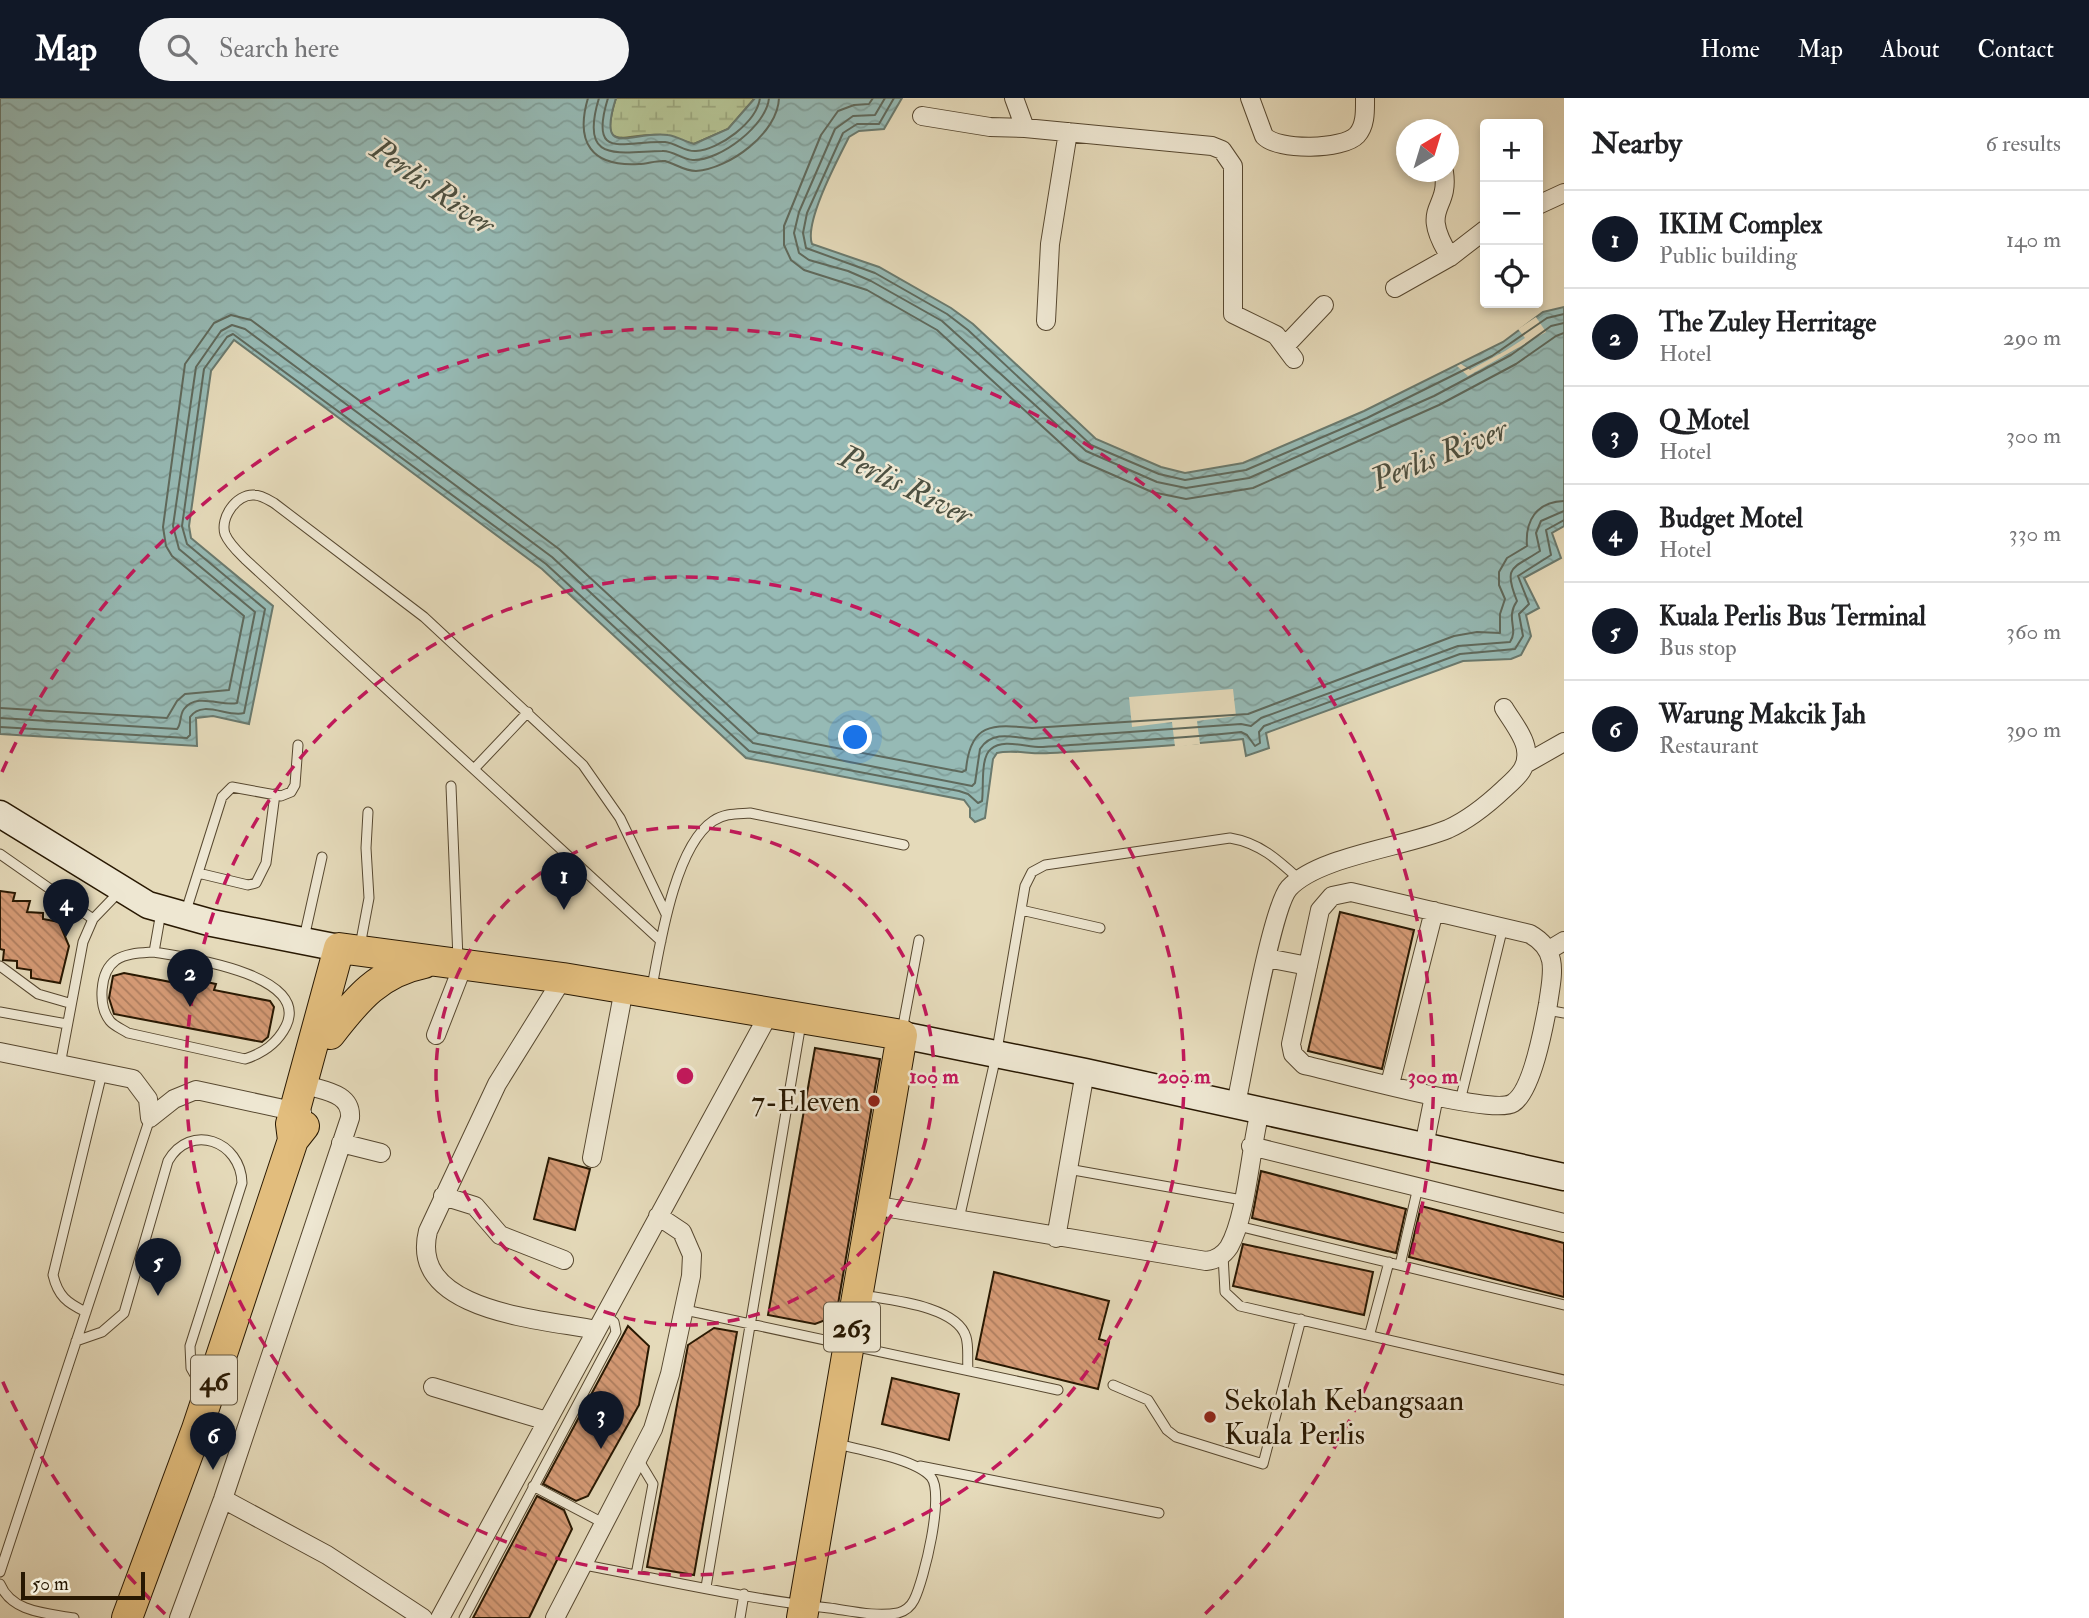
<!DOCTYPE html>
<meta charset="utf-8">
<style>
:root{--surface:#fff;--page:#f2f2f2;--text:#202124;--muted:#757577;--line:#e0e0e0;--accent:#111827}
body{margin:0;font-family:"IM FELL Double Pica",serif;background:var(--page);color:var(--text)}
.controls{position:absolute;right:21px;top:21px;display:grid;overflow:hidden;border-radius:7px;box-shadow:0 4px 10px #0003}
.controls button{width:63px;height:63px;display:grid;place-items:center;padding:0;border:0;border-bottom:2px solid var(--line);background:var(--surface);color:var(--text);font:35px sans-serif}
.compass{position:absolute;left:1396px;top:21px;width:63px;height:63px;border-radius:50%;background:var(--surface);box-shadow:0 4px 10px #0003;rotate:38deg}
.scale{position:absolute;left:21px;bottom:18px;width:124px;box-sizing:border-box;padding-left:7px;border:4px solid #281802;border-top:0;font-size:19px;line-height:24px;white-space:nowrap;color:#281802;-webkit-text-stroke:5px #eee7d2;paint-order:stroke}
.you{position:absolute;left:856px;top:640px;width:24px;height:24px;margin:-18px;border:5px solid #fff;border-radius:50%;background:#1a73e8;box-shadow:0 0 0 10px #1a73e833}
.badge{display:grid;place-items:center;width:46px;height:46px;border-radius:50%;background:var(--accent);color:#fff;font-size:23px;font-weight:700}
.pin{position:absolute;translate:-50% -58px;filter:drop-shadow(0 2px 4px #0008)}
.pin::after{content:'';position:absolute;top:37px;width:24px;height:21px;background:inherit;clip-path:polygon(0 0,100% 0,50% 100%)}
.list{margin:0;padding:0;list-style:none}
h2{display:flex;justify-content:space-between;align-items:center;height:91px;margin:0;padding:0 28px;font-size:30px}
h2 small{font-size:23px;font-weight:400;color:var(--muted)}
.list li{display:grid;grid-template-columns:46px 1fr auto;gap:21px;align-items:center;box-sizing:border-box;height:98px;padding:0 28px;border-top:2px solid var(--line)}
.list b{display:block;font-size:26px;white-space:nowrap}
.list p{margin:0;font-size:23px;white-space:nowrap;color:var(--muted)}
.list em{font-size:23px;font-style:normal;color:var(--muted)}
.icon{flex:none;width:38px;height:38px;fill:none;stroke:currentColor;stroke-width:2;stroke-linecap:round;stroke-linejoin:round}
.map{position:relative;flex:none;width:1564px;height:1520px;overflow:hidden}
header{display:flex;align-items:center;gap:42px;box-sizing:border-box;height:98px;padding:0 35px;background:var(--accent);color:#fff}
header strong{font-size:33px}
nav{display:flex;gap:38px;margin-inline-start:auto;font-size:24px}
.search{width:490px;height:63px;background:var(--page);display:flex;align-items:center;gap:18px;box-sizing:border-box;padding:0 24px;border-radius:38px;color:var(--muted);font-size:26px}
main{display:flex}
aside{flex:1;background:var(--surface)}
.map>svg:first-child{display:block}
.wetland{fill:url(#wetland-marsh);stroke:#6e6c4a;stroke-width:2}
.water{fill:url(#water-waves);stroke:#6a796d;stroke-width:2}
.pier{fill:#e5daba}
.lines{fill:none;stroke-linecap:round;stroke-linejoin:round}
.shore{stroke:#5f695c;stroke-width:2}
.building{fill:url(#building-back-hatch);stroke:#281802;stroke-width:2}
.lane-casing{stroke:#574830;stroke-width:11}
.street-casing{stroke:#574830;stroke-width:20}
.secondary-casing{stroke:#281802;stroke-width:29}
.primary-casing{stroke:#281802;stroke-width:32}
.lane{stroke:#eee7d2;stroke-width:9}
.street{stroke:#eee7d2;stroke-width:18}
.secondary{stroke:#eee7d2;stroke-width:26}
.primary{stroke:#e2bd7d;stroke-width:30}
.ring{fill:none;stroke:#c2185b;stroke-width:3.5;stroke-dasharray:12 9}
.poi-dot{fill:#8f2418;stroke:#eee7d2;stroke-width:2.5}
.labels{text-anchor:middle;stroke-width:5;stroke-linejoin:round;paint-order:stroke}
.shield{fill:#eee7d2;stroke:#635640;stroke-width:2}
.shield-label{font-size:28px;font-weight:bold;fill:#281802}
.poi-label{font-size:30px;fill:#281802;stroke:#eee7d2;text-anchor:end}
.water-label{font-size:32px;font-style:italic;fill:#4e5141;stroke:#eee7d2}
.centre{fill:#c2185b;stroke:#eee7d2;stroke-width:3.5}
.ring-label{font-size:21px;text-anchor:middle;font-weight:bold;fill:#c2185b;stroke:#eee7d2;stroke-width:5;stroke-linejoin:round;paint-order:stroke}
</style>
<header>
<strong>Map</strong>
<div class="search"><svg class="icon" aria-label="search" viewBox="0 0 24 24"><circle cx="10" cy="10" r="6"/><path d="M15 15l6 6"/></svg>Search here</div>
<nav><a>Home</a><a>Map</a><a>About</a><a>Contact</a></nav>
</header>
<main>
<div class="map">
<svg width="1564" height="1520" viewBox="0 0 1564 1520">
<defs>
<pattern id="wetland-marsh" width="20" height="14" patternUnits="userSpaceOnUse" patternTransform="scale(1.75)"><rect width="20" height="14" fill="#b3c091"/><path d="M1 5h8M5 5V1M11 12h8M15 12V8" fill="none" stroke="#9aa47b"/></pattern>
<pattern id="water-waves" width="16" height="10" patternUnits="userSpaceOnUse" patternTransform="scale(1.75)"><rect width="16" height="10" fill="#96bab5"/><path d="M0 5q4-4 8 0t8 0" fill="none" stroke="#819f9a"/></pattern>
<pattern id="building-back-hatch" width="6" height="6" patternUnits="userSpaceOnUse" patternTransform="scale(1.75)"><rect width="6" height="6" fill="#d59a75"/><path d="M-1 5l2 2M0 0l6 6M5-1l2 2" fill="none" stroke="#ad7d5e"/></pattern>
</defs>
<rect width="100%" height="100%" fill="#e5daba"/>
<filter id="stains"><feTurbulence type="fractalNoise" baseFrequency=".00286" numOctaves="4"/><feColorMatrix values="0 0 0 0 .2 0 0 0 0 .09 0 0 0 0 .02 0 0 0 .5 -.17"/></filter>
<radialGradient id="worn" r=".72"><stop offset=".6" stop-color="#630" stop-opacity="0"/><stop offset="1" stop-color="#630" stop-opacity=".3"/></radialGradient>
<path class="wetland" d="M616,0h139l-27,31 -34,15c-10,-2 -21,-8 -32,-9 -35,-4 -65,23 -46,-37z"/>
<path class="water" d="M0,0h616c-20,63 16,32 52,37 9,1 17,7 26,9l34,-15 27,-31h147l-18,31 -25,2 -10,6c-11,22 -45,85 -37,107l67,23 72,41 22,16 123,115 65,28 24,6 58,-10 121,-52 139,-69 40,-30 21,-5v219l-12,7 9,25 -37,20 15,30 -13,7 5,21 -10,19 -10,4 -48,2 -197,72 3,15 -23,8 -3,-17c-65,7 -129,10 -193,14 -18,2 -37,-4 -53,0l-4,6 -8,59 -10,4 -5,-5v-9l-6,-8 -218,-42 -204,-189 -308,-229 -23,31 -22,155 2,12 82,68 -24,118 -36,-8 -17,2 1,28 -197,-12z"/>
<path class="pier" d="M1536,219l10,15 -78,44 -11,-10 4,-2 9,6 35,-19 20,-13 -7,-9z
M1233,591l3,27 -39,5 3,23 -25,3 -3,-25 -40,5 -3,-30z"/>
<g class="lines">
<path class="shore" d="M588,0c-13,44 3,69 51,66 8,0 18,-4 26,-3 11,3 19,10 31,10 33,-2 82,-38 83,-73
M599,0c-20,66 18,54 63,53 11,-1 20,9 31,9 27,1 74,-35 76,-62
M608,0c-20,65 17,42 57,44 11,1 20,10 31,9 23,-1 61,-29 64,-53
M873,0l-4,6 -15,1 -16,6 -17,24 -37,91v19l7,15 13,10 63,20 70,40 142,130 73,32 34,7 67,-11 186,-83 77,-41 40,-28 8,-3
M885,0l-10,17 -22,1 -18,13 -36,83 -5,21 5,20 10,7 39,11 23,10 71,40 144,130 71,31 29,6 63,-10 185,-82 77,-41 40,-29 13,-3
M894,0l-15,26h-22l-14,9 -36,80 -4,20 3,15 69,25 72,41 21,16 123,115 68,29 26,6 61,-10 121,-52 125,-62 55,-38 17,-4
M0,610l167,10 10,-17 8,-7 44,-4 15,-74 -72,-60 -6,-10 -3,-19 22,-163 29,-41 17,-8 20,5 308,229 199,184 204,39 4,-2c4,-47 26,-46 66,-42l216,-14 206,-78 23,-4 23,1v-19l5,-15 -6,-14v-13l8,-14 20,-12c-2,-25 9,-44 37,-45
M0,620l177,11c5,-6 2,-13 7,-20 13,-17 38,-2 53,-6l18,-91 -76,-63 -6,-23 23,-159 25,-36 11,-6 13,4 307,228 201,186 219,43 3,-3 5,-34c12,-19 33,-12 52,-10l209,-15 10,2 10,-8 197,-72 52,-4c9,-13 -5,-24 7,-41 -14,-35 -5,-32 23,-50l-4,-18 5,-12 23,-10
M0,629l187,11 3,-3v-18c13,-18 38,1 54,-4l21,-104 -78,-65 -5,-18 22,-157 23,-32 6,-3 313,230 203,187 210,40 9,3 10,9 4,-2c2,-13 -2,-44 9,-52 12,-11 37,-1 52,-2 66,-5 132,-8 198,-15l6,3 8,11 5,-3 -1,-11 5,-6 196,-72 55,-5 8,-13 -4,-22 10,-10 -11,-28 33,-21 -5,-25 18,-10"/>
</g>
<path class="building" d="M0,793l15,2 -2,8h17l-3,11 16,1v6l16,3 10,24 -9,37 -29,-5v-8l-14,-2v-7l-14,-1 1,-10 -4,-1z
M1340,814l74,18 -32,139 -74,-18z
M124,875l52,10 2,-7 38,8 -2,6 56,11 4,6 -6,30 -6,5 -148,-28 -5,-16 4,-22z
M815,950l65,11 -44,257 -21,8 -47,-9z
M549,1060l41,11 -15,61 -41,-11z
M1261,1073l145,38 -10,44 -144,-35z
M1421,1108l143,37v54l-155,-40z
M1243,1146l130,28 -9,43 -131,-29z
M994,1174l115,29 -10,38 10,3 -11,47 -122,-30z
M628,1228l21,20 -10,59 -51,91 -12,5 -33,-17z
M714,1230l23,4 -43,243 -47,-8 41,-222z
M892,1280l67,16 -10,46 -67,-16z
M537,1398l27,14 8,19 -43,89h-56z"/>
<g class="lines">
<defs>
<path id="lane" d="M474,671l54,-57
M451,688l7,173
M0,756l93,65
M198,775l50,12 8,-2 10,-20 9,-69
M1021,812l79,18
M185,816l37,-117 10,-10 49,9 10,-4 4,-7 3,-40
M304,840l18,-81
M661,843l-415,-381c-7,-7 -17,-16 -21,-26 -5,-16 11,-40 29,-39 7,0 13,4 20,8l150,114 159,148 37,53 46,96
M360,848l9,-48 -3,-50 2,-36
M154,854c30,5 157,22 132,74 -9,18 -23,27 -41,33l-117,-26c-6,-4 -14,-7 -18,-12 -12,-15 -11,-49 6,-61 11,-7 25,-7 38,-8z
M154,854l7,-40
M0,868l38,28 31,9
M652,889c8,-43 23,-141 61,-166 12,-8 24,-7 37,-8l154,32
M1547,912l17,3
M0,914l67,12
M902,933l17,-91
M60,967l23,-123 10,-23 27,-28
M1460,1003l43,-174
M1068,1071l174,31
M959,1121l37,-163 29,-170 7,-14 13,-7 185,-27c30,5 48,22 70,42
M1238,1128l326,79
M1223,1157l2,37 15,14 324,74
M1400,1167l18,-78
M862,1197c28,5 95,11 104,42 3,10 1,23 2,33
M685,1212l373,80
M86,1214c-19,-9 -28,-16 -33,-37l49,-202
M1370,1235l19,-71
M76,1243l26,-9 22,-19 44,-152c22,-39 73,-20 74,22l-52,163 1,22 12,21
M1113,1287l35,15 19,30 9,7 87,27 38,-145
M920,1368l239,47
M533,1388l72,38
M584,1467c81,15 163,34 245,43 22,3 47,9 69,5 7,-2 13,-7 16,-13 10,-20 31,-106 17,-123 -15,-18 -70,-27 -94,-33
M0,1474l150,-454
M636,1477l17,-91 -15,-25
M0,1486c12,29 47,29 74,34
M706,1489l95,-564
M464,1520l152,-286 -2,-10 -9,-7
M740,1520l4,-24"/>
<path id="street" d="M1014,0l11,30
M1250,0l14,38c14,15 79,14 93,-1 9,-10 8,-25 8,-37
M922,18l68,11 35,1 187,18 10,4 11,16v148l43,21 18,24
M1444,74c6,40 -26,33 6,85
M1538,107l26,-12
M1395,190l55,-31 35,-27
M1046,223l4,-77 18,-112
M1286,247l38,-40
M1527,665l37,-21
M1351,794l179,42c30,17 22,41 18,70 -4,22 -16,87 -35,99 -21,13 -176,-31 -209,-38l-11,-11 -2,-10 29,-134 12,-14z
M1549,852l15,-9
M1267,860l41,8
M563,880l-66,106 -69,147c-20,81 114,88 168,99
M436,937l28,-72
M0,954l133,27 15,20 2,19
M1390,986l44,-173
M1236,1006c8,-36 35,-196 53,-216 30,-32 116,-41 159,-59 20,-9 40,-25 56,-40 12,-11 25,-21 22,-39 -1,-13 -15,-30 -22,-42
M150,1020l24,-19 22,-9 106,23
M341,1045l40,10
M1251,1048l313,77
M1424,1048l10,-50
M592,1060l32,-169
M443,1098l32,10 25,29 64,25
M872,1107l334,56c10,-1 17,-5 23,-14 18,-32 21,-97 31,-136
M1056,1140l29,-166
M433,1289l114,34
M223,1401l104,56 96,63
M179,1520l44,-119 127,-381c2,-26 -28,-27 -47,-34
M440,1520l330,-606
M555,1520l98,-189 17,-55 21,-98 1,-21 -10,-23 -24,-16"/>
<path id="secondary" d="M0,716l148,91 64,18 127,25
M902,937l183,37 479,105"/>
<path id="primary" d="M330,936c27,-35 49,-62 94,-71
M293,1042l-2,-16 48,-176 224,30 339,57 -100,583
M127,1520l70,-189 96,-289 11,-14"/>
</defs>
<use href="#lane" class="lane-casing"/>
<use href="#street" class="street-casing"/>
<use href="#secondary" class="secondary-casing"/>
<use href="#primary" class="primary-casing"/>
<use href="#lane" class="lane"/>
<use href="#street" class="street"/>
<use href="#secondary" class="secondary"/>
<use href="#primary" class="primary"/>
</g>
<g class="ring">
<circle cx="685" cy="978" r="249"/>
<circle cx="685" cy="978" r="499"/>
<path d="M165 1516A748 748 0 0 1 2 1282M2 674A748 748 0 1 1 1205 1516"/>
</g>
<g class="poi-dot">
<circle cx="874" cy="1003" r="7"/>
<circle cx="1210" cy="1319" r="7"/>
</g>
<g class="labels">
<g class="shield">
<rect x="824" y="1204.5" width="56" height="49" rx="5"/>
<rect x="191" y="1257.5" width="46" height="49" rx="5"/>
</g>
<g class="shield-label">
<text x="852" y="1239">263</text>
<text x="214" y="1292">46</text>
</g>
<g class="poi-label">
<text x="860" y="1013">7-Eleven</text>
<text x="1224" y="1312" text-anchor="start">Sekolah Kebangsaan<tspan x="1224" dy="34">Kuala Perlis</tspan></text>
</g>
<g class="water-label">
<text transform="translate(433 88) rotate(35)" y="11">Perlis River</text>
<text transform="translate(1439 356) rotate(-22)" y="11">Perlis River</text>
<text transform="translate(906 387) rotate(26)" y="11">Perlis River</text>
</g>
</g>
<circle cx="685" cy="978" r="10" class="centre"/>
<g class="ring-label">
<text x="934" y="985">100 m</text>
<text x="1184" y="985">200 m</text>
<text x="1433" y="985">300 m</text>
</g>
<rect width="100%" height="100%" filter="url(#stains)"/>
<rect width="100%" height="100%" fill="url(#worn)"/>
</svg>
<div class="controls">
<button>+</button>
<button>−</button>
<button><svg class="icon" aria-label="locate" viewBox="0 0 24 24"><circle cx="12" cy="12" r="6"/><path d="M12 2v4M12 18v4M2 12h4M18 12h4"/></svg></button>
</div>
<svg class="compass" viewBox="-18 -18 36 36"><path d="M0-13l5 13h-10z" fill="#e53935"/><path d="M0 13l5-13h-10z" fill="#757577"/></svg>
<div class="scale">50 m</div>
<div class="you"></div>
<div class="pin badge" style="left:564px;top:812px">1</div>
<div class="pin badge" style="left:190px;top:909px">2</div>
<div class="pin badge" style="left:601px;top:1351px">3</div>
<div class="pin badge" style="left:66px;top:839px">4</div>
<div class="pin badge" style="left:158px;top:1198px">5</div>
<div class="pin badge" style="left:213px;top:1372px">6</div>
</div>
<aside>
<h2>Nearby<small>6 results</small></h2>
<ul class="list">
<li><span class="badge">1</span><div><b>IKIM Complex</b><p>Public building</p></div><em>140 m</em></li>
<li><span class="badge">2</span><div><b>The Zuley Herritage</b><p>Hotel</p></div><em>290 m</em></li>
<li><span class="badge">3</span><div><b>Q Motel</b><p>Hotel</p></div><em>300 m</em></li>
<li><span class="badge">4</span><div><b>Budget Motel</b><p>Hotel</p></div><em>330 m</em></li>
<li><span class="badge">5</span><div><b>Kuala Perlis Bus Terminal</b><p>Bus stop</p></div><em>360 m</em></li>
<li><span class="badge">6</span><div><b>Warung Makcik Jah</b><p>Restaurant</p></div><em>390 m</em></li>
</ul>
</aside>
</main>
